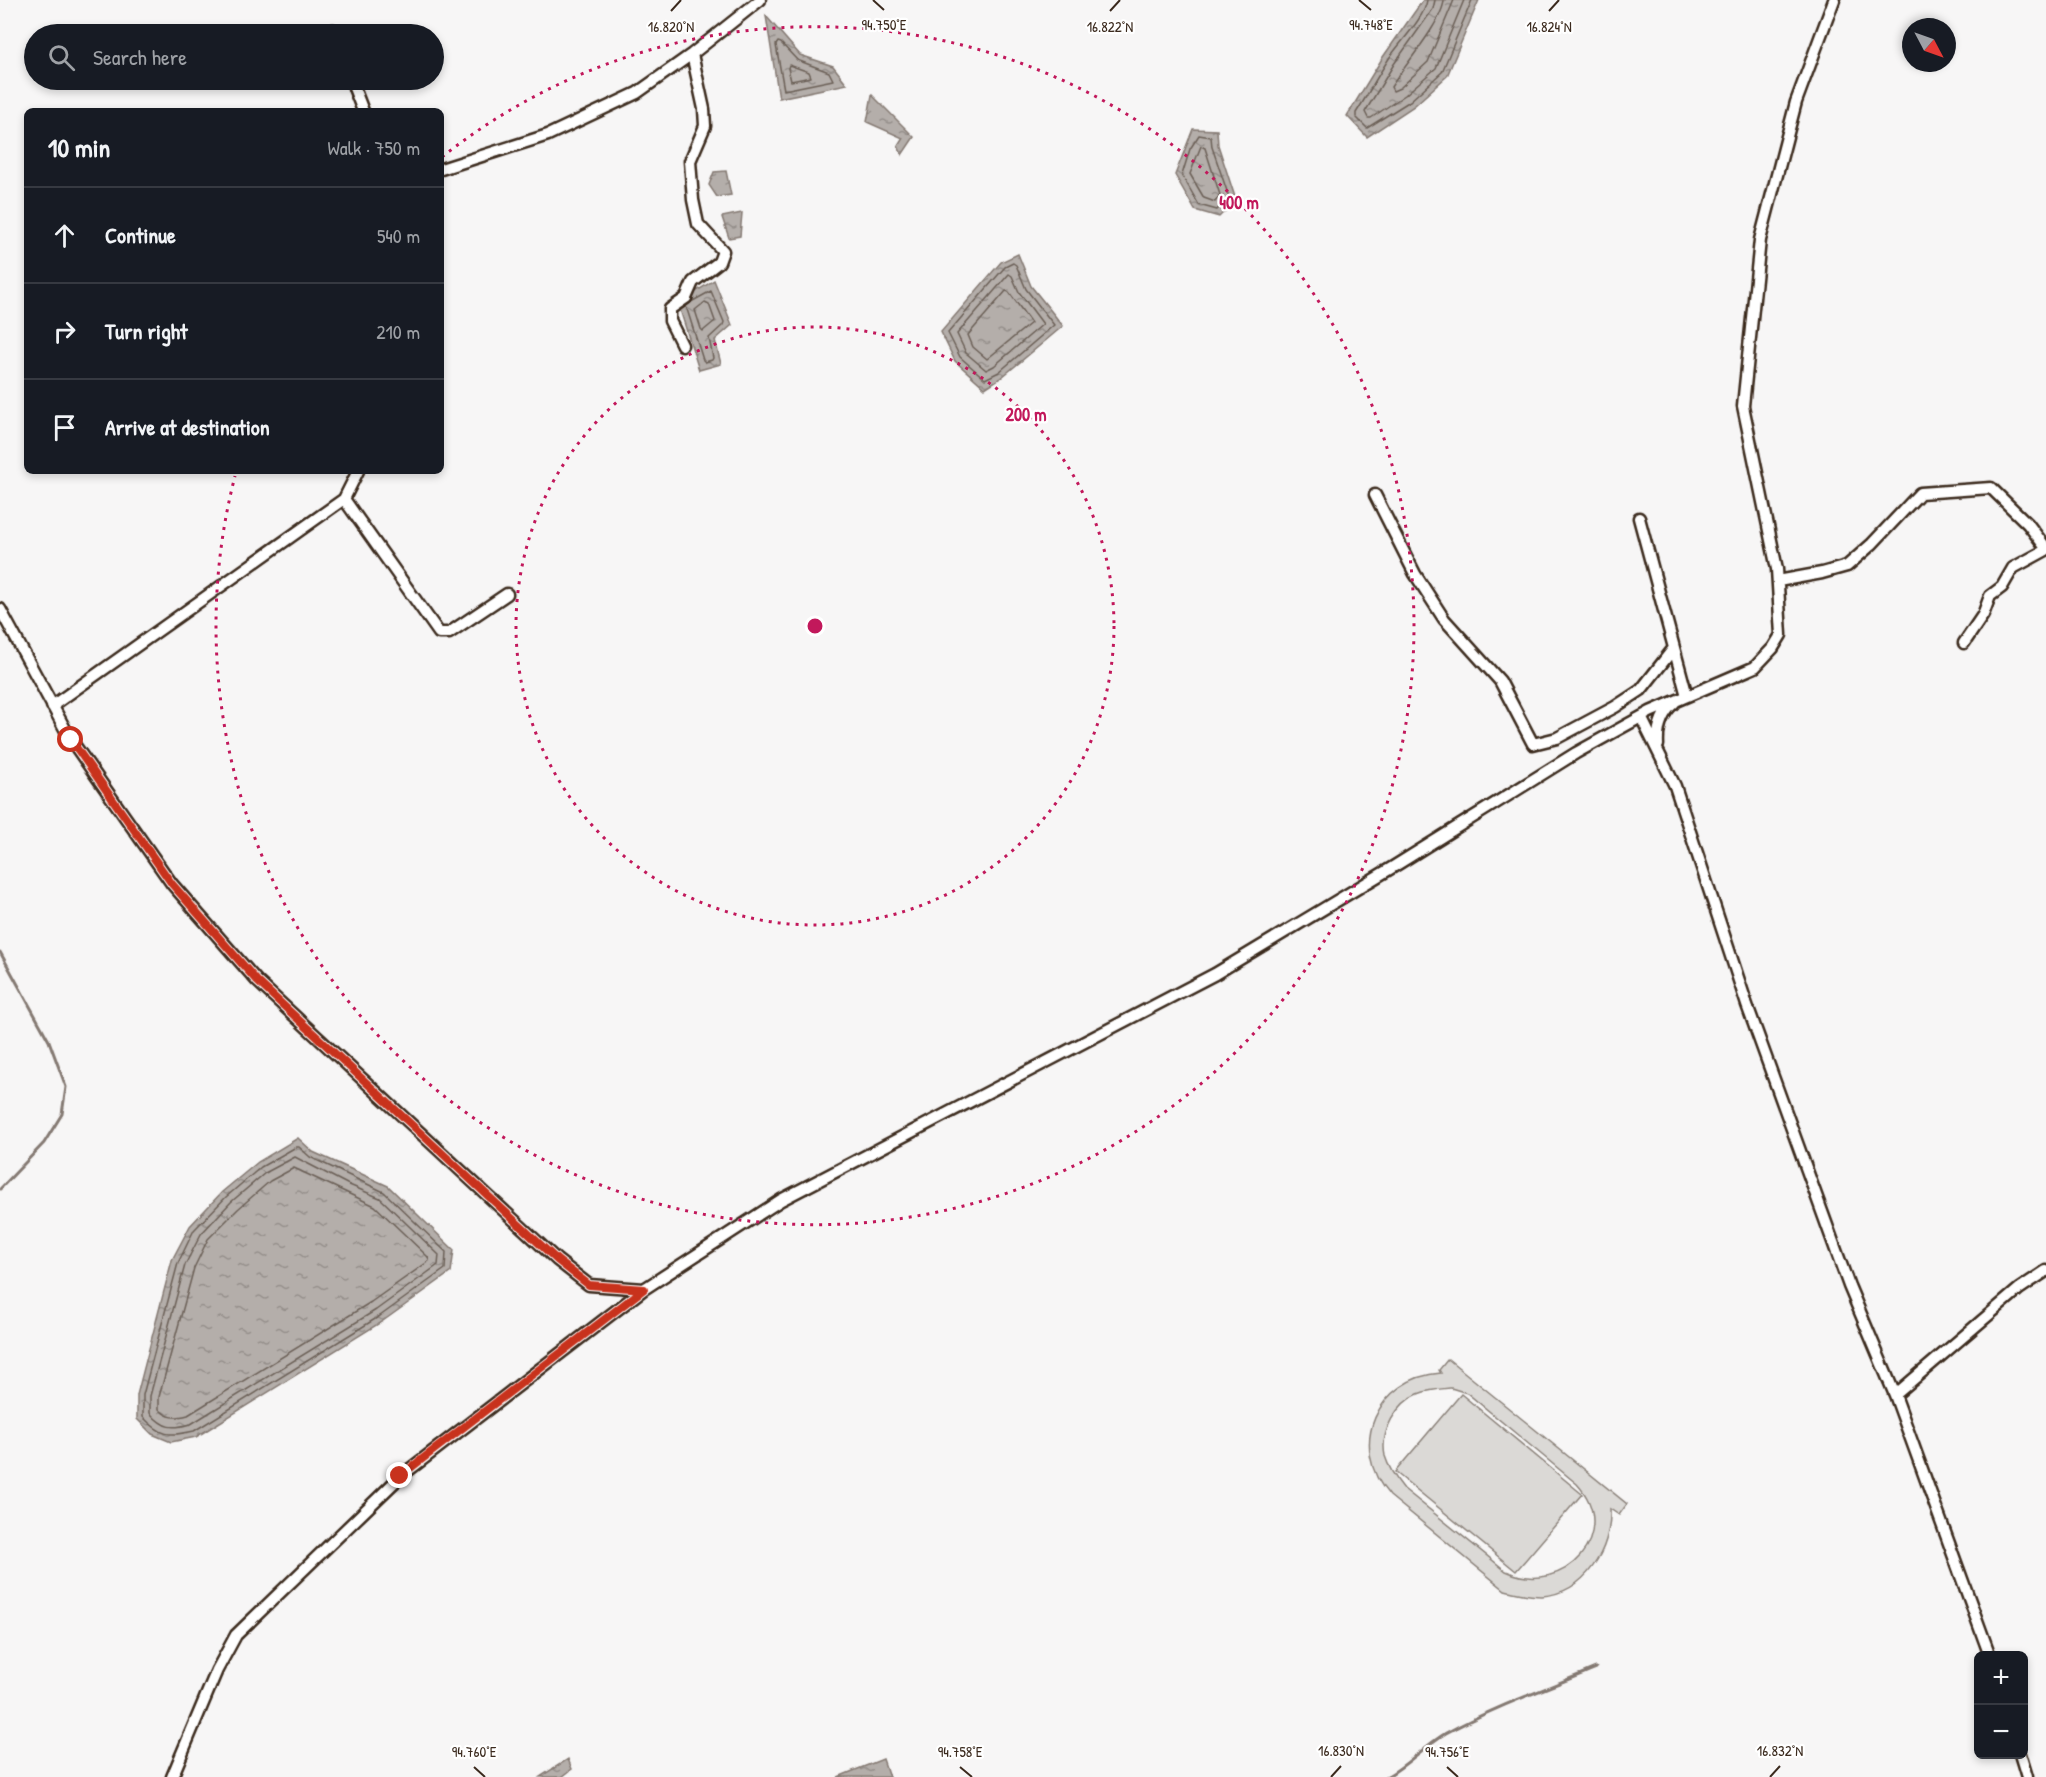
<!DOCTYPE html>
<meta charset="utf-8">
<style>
:root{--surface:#171b24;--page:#242831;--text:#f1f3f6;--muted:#9ea1a6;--line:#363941}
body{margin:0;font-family:"Patrick Hand",sans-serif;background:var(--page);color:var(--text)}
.controls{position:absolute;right:18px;bottom:18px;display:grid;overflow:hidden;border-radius:9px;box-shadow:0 3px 9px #0003}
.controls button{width:54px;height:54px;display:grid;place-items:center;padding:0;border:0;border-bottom:2px solid var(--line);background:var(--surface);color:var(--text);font:30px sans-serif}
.compass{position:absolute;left:1902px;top:18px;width:54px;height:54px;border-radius:50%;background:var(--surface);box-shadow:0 3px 9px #0003;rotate:131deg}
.stop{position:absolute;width:18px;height:18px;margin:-14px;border:4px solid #c8321e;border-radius:50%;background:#fff}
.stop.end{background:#c8321e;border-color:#fff;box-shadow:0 2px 6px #0008}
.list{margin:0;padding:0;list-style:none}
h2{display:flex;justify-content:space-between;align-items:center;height:78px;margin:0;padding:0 24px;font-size:26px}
h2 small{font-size:20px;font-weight:400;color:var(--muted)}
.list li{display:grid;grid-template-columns:39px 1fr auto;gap:18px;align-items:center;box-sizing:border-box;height:96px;padding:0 24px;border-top:2px solid var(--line)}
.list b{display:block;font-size:22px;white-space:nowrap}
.list em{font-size:20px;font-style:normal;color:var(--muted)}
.icon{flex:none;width:33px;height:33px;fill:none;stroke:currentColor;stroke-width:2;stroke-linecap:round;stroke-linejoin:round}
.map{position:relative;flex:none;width:2046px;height:1777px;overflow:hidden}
.search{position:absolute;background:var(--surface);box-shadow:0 3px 9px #0003;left:24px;top:24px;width:420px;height:66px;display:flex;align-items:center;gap:15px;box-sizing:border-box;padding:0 21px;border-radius:33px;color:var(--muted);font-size:22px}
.panel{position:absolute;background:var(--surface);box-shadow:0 3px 9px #0003;left:24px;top:108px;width:420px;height:366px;border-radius:9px}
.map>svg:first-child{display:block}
.garden{fill:#dbd9d6;stroke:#8b827a;stroke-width:1.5;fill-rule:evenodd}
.water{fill:url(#water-ripples);stroke:#847972;stroke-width:1.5}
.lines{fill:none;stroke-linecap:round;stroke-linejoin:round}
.shore{stroke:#6b5f56;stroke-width:1.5}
.stream{stroke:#847972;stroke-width:3}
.minor-casing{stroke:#3b2a1e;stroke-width:15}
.minor{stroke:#fff;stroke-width:10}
.route{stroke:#c8321e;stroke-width:8}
.ticks{fill:none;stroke:#3b2a1e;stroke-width:2}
.ring{fill:none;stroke:#c2185b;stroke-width:3;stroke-dasharray:3 6}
.ticks-label{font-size:15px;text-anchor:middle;fill:#3b2a1e;stroke:#fff;stroke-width:4.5;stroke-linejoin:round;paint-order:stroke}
.centre{fill:#c2185b;stroke:#fff;stroke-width:3}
.ring-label{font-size:18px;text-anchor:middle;font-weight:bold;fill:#c2185b;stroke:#fff;stroke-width:4.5;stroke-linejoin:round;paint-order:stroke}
</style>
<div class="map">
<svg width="2046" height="1777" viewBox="0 0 2046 1777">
<defs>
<pattern id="water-ripples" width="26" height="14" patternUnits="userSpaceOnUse" patternTransform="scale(1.5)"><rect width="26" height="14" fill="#b4aeaa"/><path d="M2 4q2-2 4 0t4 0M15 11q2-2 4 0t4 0" fill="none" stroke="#948e8a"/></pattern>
</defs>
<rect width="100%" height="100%" fill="#f7f6f6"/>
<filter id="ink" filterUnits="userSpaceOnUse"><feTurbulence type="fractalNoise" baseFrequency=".0167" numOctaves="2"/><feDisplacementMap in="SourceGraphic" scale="12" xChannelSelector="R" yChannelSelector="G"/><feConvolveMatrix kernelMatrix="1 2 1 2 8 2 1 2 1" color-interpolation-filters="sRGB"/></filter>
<g filter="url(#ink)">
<path class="garden" d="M1448,1359l179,145 -8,11 -9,-6c2,40 -25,84 -68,87 -12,0 -25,-3 -37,-6l-115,-94c-44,-49 -13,-119 51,-123l-2,-3zM1451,1388l16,5 110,91c45,49 -13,114 -71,87l-102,-82c-8,-10 -15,-20 -19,-33 -5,-24 11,-53 33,-62 10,-4 22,-5 33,-6z
M1461,1394l121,100 -66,77 -121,-99z"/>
<path class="water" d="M1423,0h56l-32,76 -33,30 -47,31 -20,-21 36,-59z
M766,16l34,39 33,11 14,18 -68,14z
M872,95l42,42 -12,18 -4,-9 5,-8 -36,-16z
M1193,129l24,1 1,15 18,55 -17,17 -24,-7 -20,-35z
M726,171l5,24 -14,2 -8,-12 5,-13z
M742,213l-2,23 -11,2 -7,-21z
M1018,254l13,32 32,40 -61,51 -17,11 -30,-27 -14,-29 60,-70z
M714,280l18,45 -17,15 6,24 -22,6 -21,-67z
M298,1138l15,14 75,34 66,64 -3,22 -68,49 -187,116 -25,5 -19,-8 -15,-15v-24l35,-135 18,-34 32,-34 36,-30z
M568,1759l4,10 -10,8h-22z
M883,1759l6,18h-51z"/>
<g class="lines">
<path class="shore" d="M1427,0c-2,18 -29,44 -39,60 -11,17 -21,36 -32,53v4l11,11 43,-27 32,-29 30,-72
M1435,0l-2,9 -39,55 -29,48 3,6h3l34,-23 31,-27 28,-68
M1444,0c-1,21 -40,66 -53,87l2,4 7,-3 28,-26 26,-62
M778,42l3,1 16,17 32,12 4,8 -49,10 -8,-45z
M789,65l20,7 2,5 -20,4 -3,-13z
M1199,135l12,2 1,10 17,50 -12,13 -18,-5 -17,-30 8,-26z
M1201,146l4,2 15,47 -5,7 -11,-4 -14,-24z
M1013,263l3,2 10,24 28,36 -55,47 -14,7 -25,-22 -12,-24 57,-66z
M1009,274l3,2 7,16 24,32 -49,42 -8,4 -20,-17 -9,-19z
M1006,291l3,1 22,31 -44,36 -14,-12 -5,-12z
M705,302l4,2 6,17 -12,10 -2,-2 -6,-19z
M686,306l17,54 2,2 7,-2 1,-2 -4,-20 14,-13 1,-3 -13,-31 -20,11
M296,1147h3l11,10 74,35 62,60 -1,17 -65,47 -186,115c-25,6 -33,5 -51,-14v-22l35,-132 16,-33 32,-33 35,-30z
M295,1157l52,27 33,14 59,57 -1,10 -62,45 -185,114c-19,5 -27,5 -41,-11v-17l35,-131 16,-31 30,-32 34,-29z
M294,1168l81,38 53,51 1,4 -58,41 -183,113c-12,3 -20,4 -29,-6v-12l35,-129 14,-29 30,-30 32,-28z"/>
<path class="stream" d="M0,952l49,89 17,46 -4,27 -18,29 -44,46
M1386,1777c22,-12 38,-31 60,-44 48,-26 100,-44 150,-65"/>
<defs>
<path id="minor" d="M333,30l1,4
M351,80l12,31
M441,169l107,-34 89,-42 55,-39 68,-54
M682,345l-12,-24v-12l16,-11 7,-16 26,-20 4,-11 -25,-27 -5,-24 -3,-39 15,-35 -1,-17 -12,-55
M1375,495l40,79 29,45 56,62 33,63 24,-6 58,-31 26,-17 33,-42
M344,499l95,134h10l58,-39
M1639,518l48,178
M1778,581l44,-8 25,-7 25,-22 48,-51 71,-5 37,36 18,24
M0,609l71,131 101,144 85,97 300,279 32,25 55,4
M1964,643l19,-28 7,-19 12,-9 11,-19 33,-18
M52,706l292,-207 14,-28
M1641,717l34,69 72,219 102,281 46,109 95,261
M1658,745c-1,-16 3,-31 16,-42
M1895,1395l124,-106 27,-18
M2020,1754l7,23
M172,1777l45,-107 19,-35 165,-159 243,-187 137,-89 434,-226 178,-107 183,-114 74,-41 105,-45 18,-19 8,-13 -4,-66 -34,-163 17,-166 36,-138 38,-102"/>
</defs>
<use href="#minor" class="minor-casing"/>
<use href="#minor" class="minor"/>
</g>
</g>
<g class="lines" filter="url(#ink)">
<path class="route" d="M71,740l101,144 85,97 300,279 32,25 55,4 -244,187"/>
</g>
<path class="ticks" d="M873,0l11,10M1359,0l12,10M671,11l10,-11M1110,11l10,-11M1549,11l10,-11M474,1767l11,10M960,1767l12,10M1447,1767l11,10M1331,1777l10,-11M1770,1777l10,-11"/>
<g class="ring">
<circle cx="815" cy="626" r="299"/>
<path d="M442 157A599 599 0 1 1 235 476"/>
</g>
<g class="ticks-label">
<text x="884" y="30">94.750°E</text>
<text x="1371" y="30">94.748°E</text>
<text x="671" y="32">16.820°N</text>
<text x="1110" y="32">16.822°N</text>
<text x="1549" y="32">16.824°N</text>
<text x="1341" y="1756">16.830°N</text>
<text x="1780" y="1756">16.832°N</text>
<text x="474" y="1757">94.760°E</text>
<text x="960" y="1757">94.758°E</text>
<text x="1447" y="1757">94.756°E</text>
</g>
<circle cx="815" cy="626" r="9" class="centre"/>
<g class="ring-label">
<text x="1239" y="209">400 m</text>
<text x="1026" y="421">200 m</text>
</g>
</svg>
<div class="controls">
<button>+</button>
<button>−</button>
</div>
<svg class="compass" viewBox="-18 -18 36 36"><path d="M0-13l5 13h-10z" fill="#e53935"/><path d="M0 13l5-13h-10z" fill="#9ea1a6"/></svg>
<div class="stop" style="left:71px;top:740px"></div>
<div class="stop end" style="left:400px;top:1476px"></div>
<div class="search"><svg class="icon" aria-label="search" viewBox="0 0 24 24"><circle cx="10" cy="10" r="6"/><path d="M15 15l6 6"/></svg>Search here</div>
<section class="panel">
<h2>10 min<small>Walk · 750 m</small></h2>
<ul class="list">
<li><svg class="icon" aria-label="ahead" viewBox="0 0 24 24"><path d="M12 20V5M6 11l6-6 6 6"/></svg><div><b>Continue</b></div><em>540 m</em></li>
<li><svg class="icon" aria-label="right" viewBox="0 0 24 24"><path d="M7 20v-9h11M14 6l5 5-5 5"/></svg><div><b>Turn right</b></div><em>210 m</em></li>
<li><svg class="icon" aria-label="arrive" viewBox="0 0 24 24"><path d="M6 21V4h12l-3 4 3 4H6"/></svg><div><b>Arrive at destination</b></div></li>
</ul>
</section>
</div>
